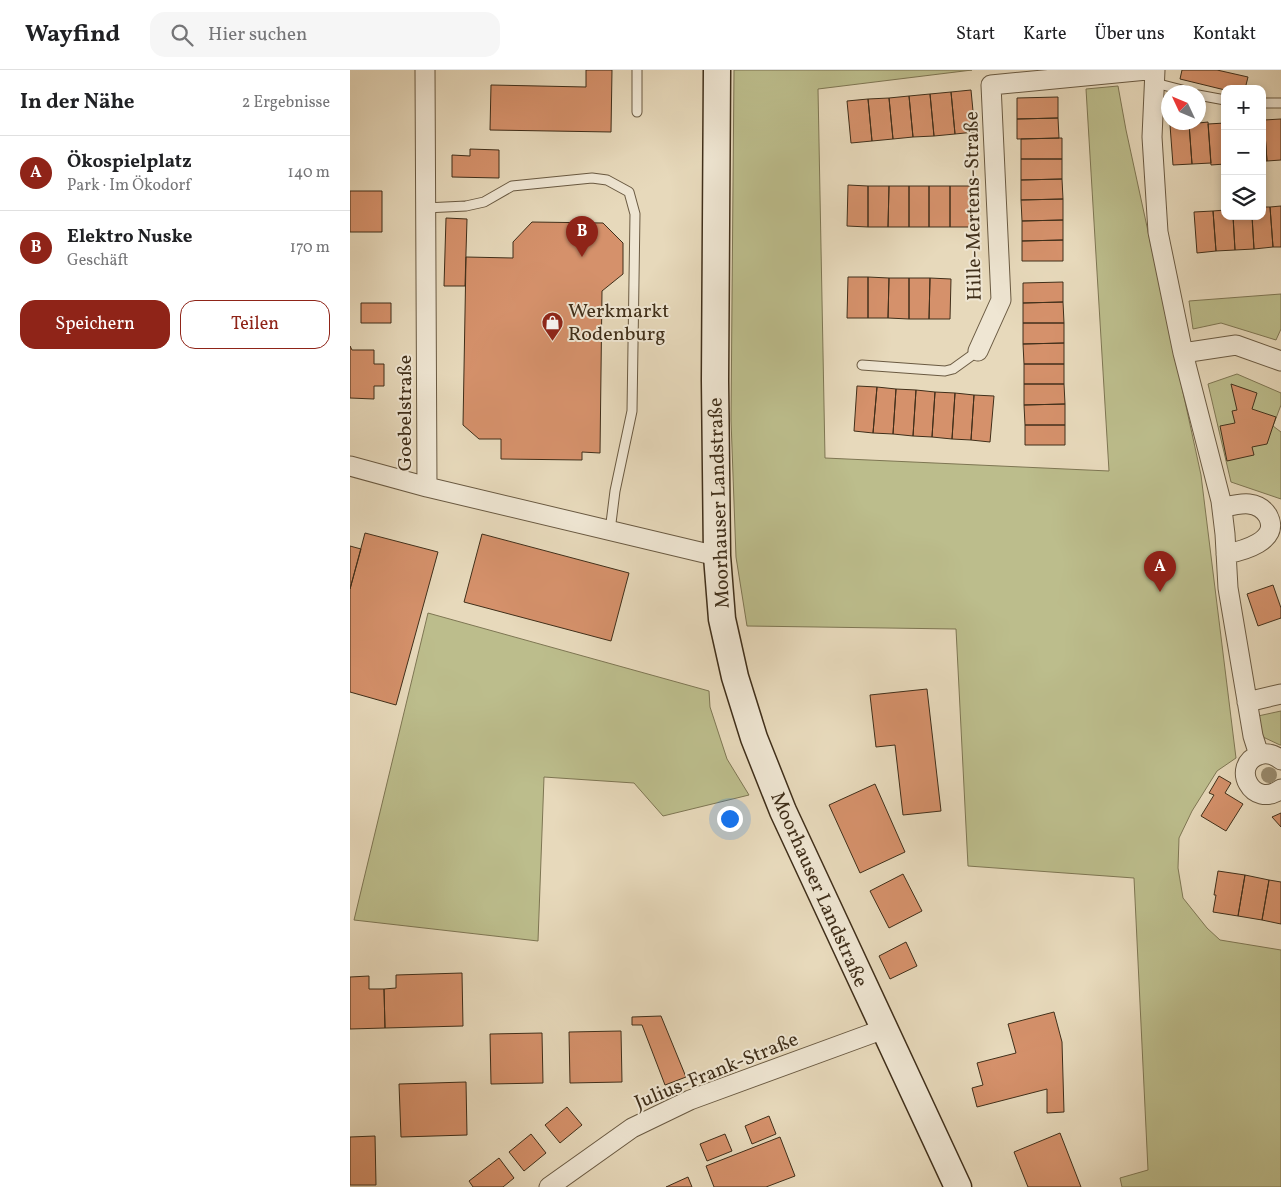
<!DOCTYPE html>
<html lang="de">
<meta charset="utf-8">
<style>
:root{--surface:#fff;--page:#f6f6f6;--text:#202124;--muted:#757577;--line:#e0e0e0;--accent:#8f2418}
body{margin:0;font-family:Vollkorn,serif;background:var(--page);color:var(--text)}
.controls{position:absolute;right:15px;top:15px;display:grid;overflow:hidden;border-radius:10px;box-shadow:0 2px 8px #0003}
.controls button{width:45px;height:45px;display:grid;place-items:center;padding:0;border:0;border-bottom:1px solid var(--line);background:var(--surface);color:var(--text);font:25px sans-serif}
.compass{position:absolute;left:811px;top:15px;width:45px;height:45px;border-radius:50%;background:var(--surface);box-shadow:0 2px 8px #0003;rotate:314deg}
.you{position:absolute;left:379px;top:748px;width:18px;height:18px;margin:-12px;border:4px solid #fff;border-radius:50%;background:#1a73e8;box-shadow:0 0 0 8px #1a73e833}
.badge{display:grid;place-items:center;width:32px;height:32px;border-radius:50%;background:var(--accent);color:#fff;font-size:16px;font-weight:700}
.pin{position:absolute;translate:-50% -41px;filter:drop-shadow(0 1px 2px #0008)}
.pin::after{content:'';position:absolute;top:26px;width:18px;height:15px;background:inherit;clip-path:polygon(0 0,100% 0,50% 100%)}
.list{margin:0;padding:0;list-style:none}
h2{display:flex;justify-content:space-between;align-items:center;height:65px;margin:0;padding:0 20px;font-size:21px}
h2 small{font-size:16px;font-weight:400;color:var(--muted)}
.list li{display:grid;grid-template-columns:32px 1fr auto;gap:15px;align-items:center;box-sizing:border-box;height:75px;padding:0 20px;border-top:1px solid var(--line)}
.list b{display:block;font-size:19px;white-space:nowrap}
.list p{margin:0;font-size:16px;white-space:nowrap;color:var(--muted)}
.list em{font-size:16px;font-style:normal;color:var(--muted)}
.actions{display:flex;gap:10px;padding:15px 20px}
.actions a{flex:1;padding:11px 0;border:1px solid var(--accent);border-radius:15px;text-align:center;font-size:18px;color:var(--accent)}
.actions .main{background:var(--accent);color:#fff}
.icon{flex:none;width:28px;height:28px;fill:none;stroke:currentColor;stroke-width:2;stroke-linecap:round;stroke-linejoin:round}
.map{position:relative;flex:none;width:931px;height:1117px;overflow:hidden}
header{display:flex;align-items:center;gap:30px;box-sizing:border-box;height:70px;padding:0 25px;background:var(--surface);border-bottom:1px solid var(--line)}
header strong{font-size:24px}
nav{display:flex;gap:28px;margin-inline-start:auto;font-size:18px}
.search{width:350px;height:45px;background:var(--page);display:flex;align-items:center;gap:12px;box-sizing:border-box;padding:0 18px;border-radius:15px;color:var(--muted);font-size:19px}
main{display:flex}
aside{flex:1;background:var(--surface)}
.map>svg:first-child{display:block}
.green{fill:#bcbd8c;stroke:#7e7653}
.building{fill:#d5916b;stroke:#402f1a}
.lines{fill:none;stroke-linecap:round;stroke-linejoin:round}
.lane-casing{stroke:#6a5a42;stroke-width:11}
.street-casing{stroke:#6a5a42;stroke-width:21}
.secondary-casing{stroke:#402f1a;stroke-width:29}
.lane{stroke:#efe6d3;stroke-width:9}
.street{stroke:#efe6d3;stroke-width:19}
.secondary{stroke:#efe6d3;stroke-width:26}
.tree{fill:#998b6f}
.labels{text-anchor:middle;stroke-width:4;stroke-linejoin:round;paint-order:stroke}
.street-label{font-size:20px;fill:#402f1a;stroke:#efe6d3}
.poi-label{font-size:20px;fill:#402f1a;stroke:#efe6d3;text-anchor:start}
</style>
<header>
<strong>Wayfind</strong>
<div class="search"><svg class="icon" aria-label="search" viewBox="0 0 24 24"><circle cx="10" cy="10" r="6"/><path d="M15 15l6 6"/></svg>Hier suchen</div>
<nav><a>Start</a><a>Karte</a><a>Über uns</a><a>Kontakt</a></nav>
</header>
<main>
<aside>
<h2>In der Nähe<small>2 Ergebnisse</small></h2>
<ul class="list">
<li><span class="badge">A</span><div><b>Ökospielplatz</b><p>Park · Im Ökodorf</p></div><em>140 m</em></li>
<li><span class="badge">B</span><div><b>Elektro Nuske</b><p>Geschäft</p></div><em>170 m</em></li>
</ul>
<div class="actions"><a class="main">Speichern</a><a>Teilen</a></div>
</aside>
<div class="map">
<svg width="931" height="1117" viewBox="0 0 931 1117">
<rect width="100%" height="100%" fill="#e7d9bb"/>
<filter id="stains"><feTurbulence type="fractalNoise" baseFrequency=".004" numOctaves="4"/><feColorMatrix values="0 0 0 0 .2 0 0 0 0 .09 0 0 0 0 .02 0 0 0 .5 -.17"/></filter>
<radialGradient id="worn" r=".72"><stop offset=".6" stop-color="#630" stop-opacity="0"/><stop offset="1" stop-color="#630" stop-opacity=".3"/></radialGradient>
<path class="green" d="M384,0h238l-154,19 7,369 284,13 -23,-382 32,-3 8,44 75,345 35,283 -19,13 -25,40 -13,27 -1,30 5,30 24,30 13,12 61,10v237h-159l-2,-9 28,-8 -14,-292 -166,-12 -12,-237 -209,-3 -11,-69 -5,-137z
M931,224v35l-5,11 -55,-17 -28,6 -4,-28z
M887,304l44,19v12l-8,21 8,6v67l-50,-17 -23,-98z
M78,543l281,78 1,16 17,52 22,36 -86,21 -29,-33 -90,-6 -6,164 -184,-21z
M931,641v34h-1l-17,-8 -5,-21z"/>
<path class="building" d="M236,0h26l-1,62 -121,-2 1,-45 95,2z
M832,0h35l31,7 -3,12 -20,1 -45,-11z
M621,20l4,42 -20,2 -4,-42z
M601,22l4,42 -21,2 -4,-42z
M580,24l4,42 -21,1 -4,-41z
M559,26l4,41 -20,2 -4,-41z
M708,27v21l-41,1v-21z
M539,28l4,41 -21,2 -4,-42z
M518,29l4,42 -21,2 -4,-42z
M708,48l1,20 -42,1v-20z
M931,49v41l-14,1 -3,-41z
M912,50h2l3,41h-5z
M858,52l3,41 -19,1 -3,-40z
M875,53v41l-14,1 -3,-41z
M839,54l3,40 -19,1 -3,-40z
M712,68v21h-41v-20z
M120,79l29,1v28l-47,-1v-22l18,1z
M671,89h41v20l-41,1z
M712,109l1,20 -42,1v-20z
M498,115l20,1v41l-21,-1z
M518,116h21l-1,41h-20z
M539,116h20v41h-21z
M559,116h20v41h-20z
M579,116h21v41h-21z
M600,116h20v41h-20z
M0,121h32v41h-32z
M713,129v21l-41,1 -1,-21z
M931,136v41h-8l-3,-40z
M912,137h8l3,40 -19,2 -2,-33h10z
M875,140v6h8l2,34 -19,1 -3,-40z
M863,141l3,40 -19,2 -3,-41z
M883,146h19l2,33 -19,1z
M96,148l21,1 -2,67h-21z
M713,150v20l-41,1v-20z
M182,152l71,1 20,20v31l-21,17 -2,162 -18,-1v8l-81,-1v-20h-22l-16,-14 3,-168 47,1v-16z
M713,170v21h-41v-20z
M498,207h20v41h-21z
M518,207l21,1 -1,40h-20z
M539,208h20v41l-21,-1z
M559,208h21l-1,41h-20z
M580,208l21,1 -1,40h-21z
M713,212v20l-40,1v-20z
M713,232l1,21h-41v-20z
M11,233h30v20h-30z
M673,253h41v20l-41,1z
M714,273v21h-40l-1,-20z
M0,276l2,4h22v14h10v22h-10v13l-24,-1z
M674,294h40v20h-40z
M674,314h40l1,20 -41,1z
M881,314l26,9 -5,16 24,8 -9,27 -15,3 2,8 -27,6 -7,-35 15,-3 -3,-12 5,-1z
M507,316l20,1 -4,46 -19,-2z
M527,317l19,2 -3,45 -20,-1z
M546,319l20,1 -3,46 -20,-2z
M566,320l19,2 -3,45 -19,-1z
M585,322l20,1 -3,46 -20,-2z
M605,323l19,2 -3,45 -19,-1z
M624,325l20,1 -4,46 -19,-2z
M715,334v21h-40l-1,-20z
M675,355h40v20h-40z
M15,463l73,19 -42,153 -46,-13v-103z
M132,464l147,39 -18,68 -147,-39z
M0,476l11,3 -11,40z
M923,515l8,23v10l-23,8 -11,-32z
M577,619l14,122 -38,4 -8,-70 -19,2 -6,-52z
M869,706l12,7 -6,10 18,11 -17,27 -25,-15 13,-21 -5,-2z
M525,714l30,68 -45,21 -31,-68z
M931,743v14l-9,-10z
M868,801l27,4 -7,41 -25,-4 3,-17h-2z
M553,804l19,37 -33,17 -19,-37z
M895,805l24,5 -7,40 -24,-4z
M919,810l12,2v42l-19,-4z
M556,872l11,24 -27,13 -11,-23z
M112,903l1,53 -78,2 -1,-39 12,-1v-13z
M19,906v13h15l1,39 -35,1v-52z
M704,942l8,30 2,70 -17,1v-24l-70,18 -5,-19 11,-3 -6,-22 39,-10 -8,-29z
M311,946l25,61 -21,8 -23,-60h-10v-8z
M271,961l1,51 -52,1 -1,-51z
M192,963l1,50 -52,1 -1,-50z
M116,1012l1,53 -66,2 -2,-53z
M217,1037l15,18 -22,18 -15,-18z
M419,1046l7,18 -24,10 -7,-18z
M710,1063l21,54h-53l-14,-35z
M181,1064l15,19 -22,18 -15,-19z
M375,1064l7,17 -25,10 -7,-17z
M25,1066l1,49h-26v-48z
M430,1067l15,39 -29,11h-52l-8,-21z
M149,1088l15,20 -11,9h-30l-4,-6z
M338,1107l4,10h-26z"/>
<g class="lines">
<defs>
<path id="lane" d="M805,13l35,9
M848,25l27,5
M912,33h19
M287,42v-42
M75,138l41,-2 18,-4 28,-16 80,-8 15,2 22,12 6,22 -3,197 -17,80 -5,40
M512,295l83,6 8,-2 25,-18"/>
<path id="street" d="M75,0l2,417 290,69
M805,0l-3,67 6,95 25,121 38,148 4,33 3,54 25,148 6,19
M628,281l23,-51 -10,-215 156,-15
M833,283l53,-8 45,16
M0,396l77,21
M872,438c8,-2 18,-5 27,-4 8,1 15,5 19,12 13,25 -26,35 -42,38
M897,632l34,-8
M931,690c-6,-5 -14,-8 -22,-5 -29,10 -7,55 22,34
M199,1117l83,-59 58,-28 194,-71"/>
<path id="secondary" d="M367,0l-2,311 2,175 5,63 13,58 19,61 29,73 175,376"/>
</defs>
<use href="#lane" class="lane-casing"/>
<use href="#street" class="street-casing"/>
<use href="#secondary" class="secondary-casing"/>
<use href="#lane" class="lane"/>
<use href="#street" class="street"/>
<use href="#secondary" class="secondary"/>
</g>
<circle class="tree" cx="919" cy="705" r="8"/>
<defs>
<symbol id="shop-pin" viewBox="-11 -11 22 30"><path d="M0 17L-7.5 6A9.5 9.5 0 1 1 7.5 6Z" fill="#8f2418" stroke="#efe6d3"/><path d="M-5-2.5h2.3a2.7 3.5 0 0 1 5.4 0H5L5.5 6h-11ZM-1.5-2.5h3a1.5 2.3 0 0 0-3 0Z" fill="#fff"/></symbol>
</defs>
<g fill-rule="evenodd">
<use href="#shop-pin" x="190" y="240" width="25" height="34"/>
</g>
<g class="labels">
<g class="street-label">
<text transform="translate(622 136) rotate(-91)" y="7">Hille-Mertens-Straße</text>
<text transform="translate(54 343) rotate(-90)" y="7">Goebelstraße</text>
<text transform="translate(368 433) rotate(-92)" y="7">Moorhauser Landstraße</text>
<text transform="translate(470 819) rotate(66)" y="7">Moorhauser Landstraße</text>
<text transform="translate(366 1000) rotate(-22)" y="7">Julius-Frank-Straße</text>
</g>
<g class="poi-label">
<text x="218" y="247">Werkmarkt<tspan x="218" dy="23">Rodenburg</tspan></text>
</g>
</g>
<rect width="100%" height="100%" filter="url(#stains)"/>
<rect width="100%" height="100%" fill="url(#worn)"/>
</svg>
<div class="controls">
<button>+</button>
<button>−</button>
<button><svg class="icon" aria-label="layers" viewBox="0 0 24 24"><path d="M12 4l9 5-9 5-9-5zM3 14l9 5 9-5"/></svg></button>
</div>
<svg class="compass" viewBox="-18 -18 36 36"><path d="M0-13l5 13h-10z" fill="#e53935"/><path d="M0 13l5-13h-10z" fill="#757577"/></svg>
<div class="you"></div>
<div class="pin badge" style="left:810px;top:522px">A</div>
<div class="pin badge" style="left:232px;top:187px">B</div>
</div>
</main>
